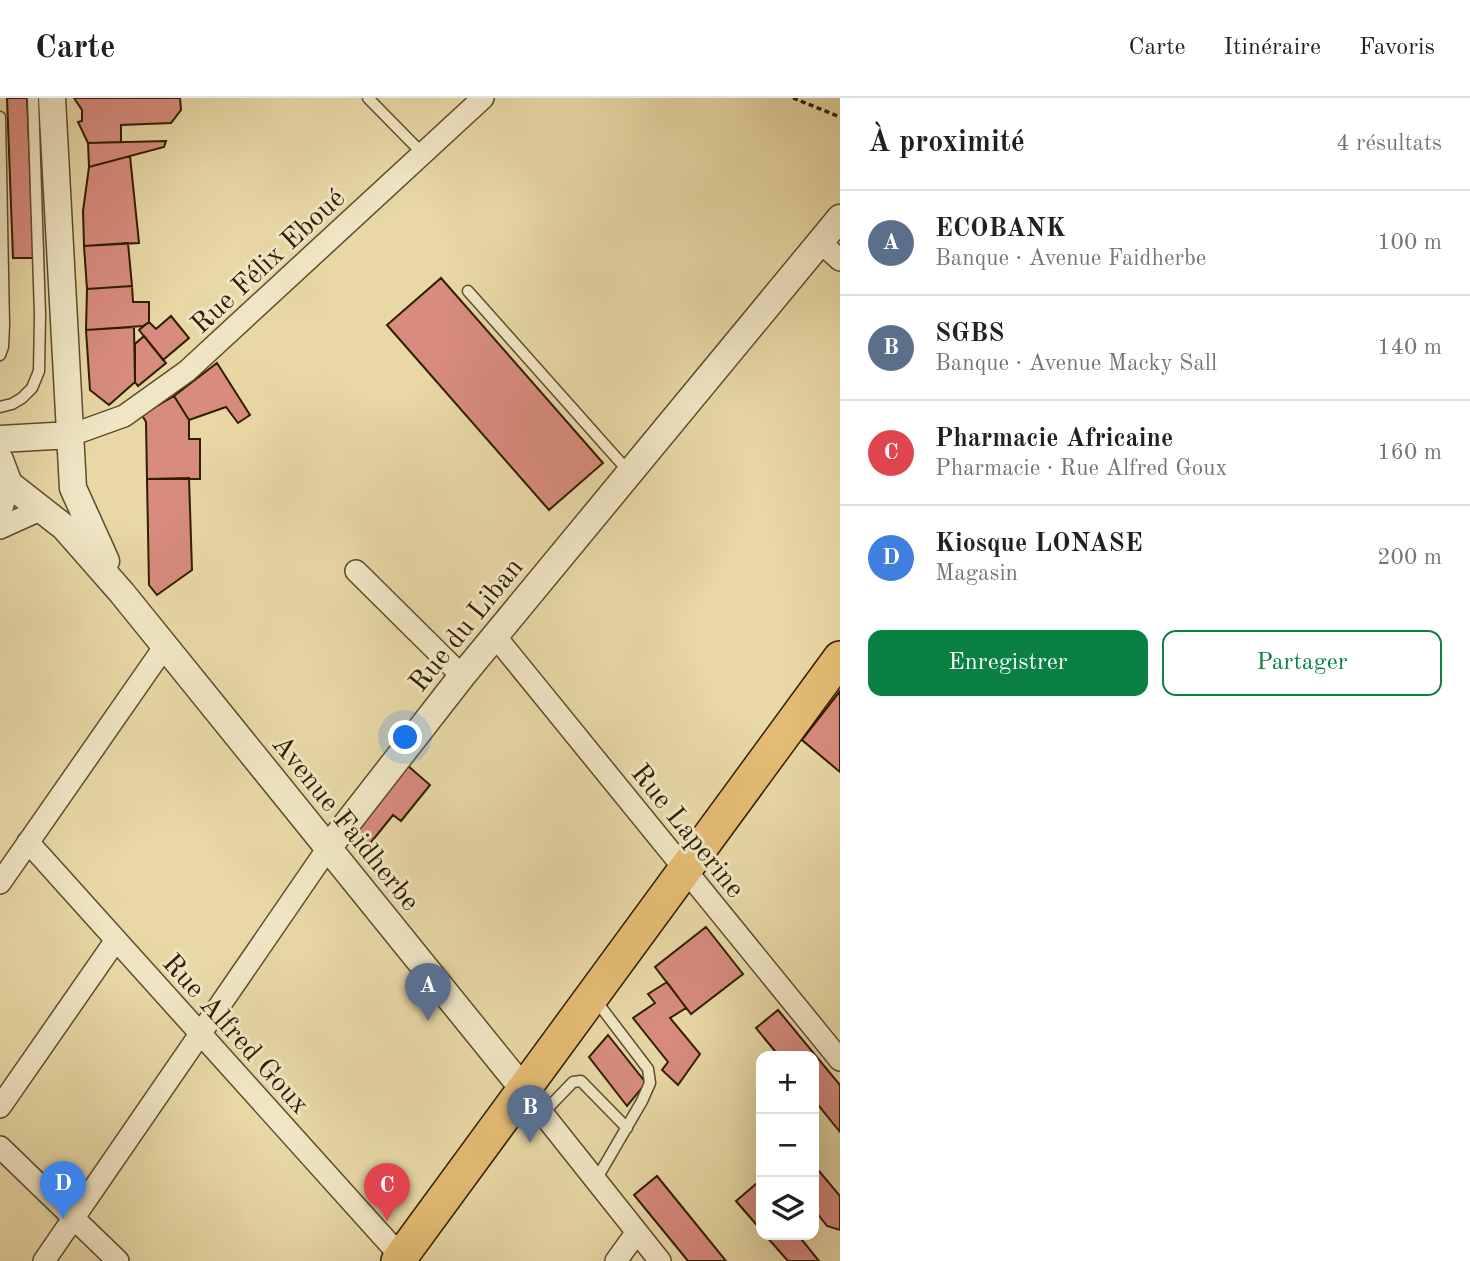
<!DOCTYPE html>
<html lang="fr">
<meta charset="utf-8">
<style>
:root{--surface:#fff;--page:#f2f2f2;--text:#202124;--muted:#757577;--line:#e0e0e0;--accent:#0b8043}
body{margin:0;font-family:"Old Standard TT",serif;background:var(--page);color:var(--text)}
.controls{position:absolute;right:21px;bottom:21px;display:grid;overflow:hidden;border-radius:14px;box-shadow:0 7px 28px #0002}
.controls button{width:63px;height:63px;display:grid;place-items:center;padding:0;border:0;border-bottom:2px solid var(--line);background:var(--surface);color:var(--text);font:35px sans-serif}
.you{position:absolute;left:406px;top:640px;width:24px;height:24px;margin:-18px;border:5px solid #fff;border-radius:50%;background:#1a73e8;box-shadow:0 0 0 10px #1a73e833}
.badge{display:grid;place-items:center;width:46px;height:46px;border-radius:50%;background:var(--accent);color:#fff;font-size:23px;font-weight:700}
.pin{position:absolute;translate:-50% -58px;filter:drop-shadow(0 2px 4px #0008)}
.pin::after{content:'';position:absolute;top:37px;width:24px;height:21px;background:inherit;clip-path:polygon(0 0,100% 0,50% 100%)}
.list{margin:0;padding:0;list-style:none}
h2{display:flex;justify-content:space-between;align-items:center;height:91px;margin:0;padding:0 28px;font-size:30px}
h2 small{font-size:23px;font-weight:400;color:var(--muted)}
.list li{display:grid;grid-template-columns:46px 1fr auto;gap:21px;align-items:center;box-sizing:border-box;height:105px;padding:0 28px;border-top:2px solid var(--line)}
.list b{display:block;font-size:26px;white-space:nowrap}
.list p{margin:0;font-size:23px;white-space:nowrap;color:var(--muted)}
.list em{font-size:23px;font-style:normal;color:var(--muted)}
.actions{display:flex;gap:14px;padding:21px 28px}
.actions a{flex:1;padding:16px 0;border:2px solid var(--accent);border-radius:14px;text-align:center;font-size:24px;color:var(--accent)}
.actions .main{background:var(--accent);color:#fff}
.icon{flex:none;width:38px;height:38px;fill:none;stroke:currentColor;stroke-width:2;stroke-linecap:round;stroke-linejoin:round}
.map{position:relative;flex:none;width:840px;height:1163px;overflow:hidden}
header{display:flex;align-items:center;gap:42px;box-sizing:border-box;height:98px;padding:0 35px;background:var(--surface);border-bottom:2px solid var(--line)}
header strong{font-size:33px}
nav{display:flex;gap:38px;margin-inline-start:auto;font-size:24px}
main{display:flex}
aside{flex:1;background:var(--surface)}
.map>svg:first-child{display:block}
.building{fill:#d88c7e;stroke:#301e02;stroke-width:2}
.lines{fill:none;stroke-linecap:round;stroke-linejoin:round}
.service-casing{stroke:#5e4c2b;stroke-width:13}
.minor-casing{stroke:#5e4c2b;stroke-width:24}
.tertiary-casing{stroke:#5e4c2b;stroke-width:29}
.primary-casing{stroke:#301e02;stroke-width:36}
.path{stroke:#301e02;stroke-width:3.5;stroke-dasharray:5 3.5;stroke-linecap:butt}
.service{stroke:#f0e6c5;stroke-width:10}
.minor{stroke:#f0e6c5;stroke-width:21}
.tertiary{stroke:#f0e6c5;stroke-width:26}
.primary{stroke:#e4bc73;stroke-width:33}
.labels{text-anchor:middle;stroke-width:6;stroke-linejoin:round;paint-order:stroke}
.street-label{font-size:28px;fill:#301e02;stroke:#f0e6c5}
</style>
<header>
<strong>Carte</strong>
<nav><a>Carte</a><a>Itinéraire</a><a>Favoris</a></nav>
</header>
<main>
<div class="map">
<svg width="840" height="1163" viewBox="0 0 840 1163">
<rect width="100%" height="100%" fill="#e8d8a6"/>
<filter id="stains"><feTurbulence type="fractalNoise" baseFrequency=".00286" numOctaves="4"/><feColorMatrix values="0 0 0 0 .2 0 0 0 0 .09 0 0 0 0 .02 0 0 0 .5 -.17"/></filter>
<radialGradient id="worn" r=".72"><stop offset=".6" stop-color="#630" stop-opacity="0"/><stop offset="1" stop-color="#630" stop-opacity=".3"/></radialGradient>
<path class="building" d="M7,0h20l7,160h-21z
M74,0h106l1,12 -10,13 -50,2v17l-33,1 -10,-21 4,-1v-11z
M166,43l-2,6 -75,20 -1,-24z
M130,58l9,87 -55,3 -1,-35 6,-44z
M128,145l4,43 -45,3 -3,-43z
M441,180l162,185 -54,47 -162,-185z
M132,188l1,16h16v20l-6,4 -57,4 1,-41z
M171,218l18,22 -26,22 -24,-30 10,-8 7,7z
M134,229l1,55 -26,23 -19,-15 -4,-60z
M144,238l22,27 -28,23 -3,-4v-38z
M217,265l33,52 -12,8 -12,-16 -37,13 -15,-24z
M174,298l15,24v19h11v40h-53l-1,-57 -4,-7z
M189,380l3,92 -35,25 -8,-10 -2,-106z
M840,593v81l-38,-32z
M407,667l23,20 -29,36 -8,-6 -25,31 -16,-14z
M706,829l37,47 -52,40 -36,-47z
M667,884l19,26 -16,10 30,36 -22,31 -16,-15 6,-8 -35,-44 22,-15 -7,-9z
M778,912l62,75v47l-26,-32v-44h-35l-23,-28z
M608,937l38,48 -19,23 -38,-49z
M814,1067l26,31v34l-13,-4 -13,-17z
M657,1078l69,85h-38l-54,-66z
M757,1085l4,6v41l-25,-29z
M765,1137h33l21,26h-31z"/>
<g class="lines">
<defs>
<path id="service" d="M368,0l55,56
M0,19l4,208 -1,22 -3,8
M468,193l161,181
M0,309l12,-3 10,-6 10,-10 7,-17 1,-56 -7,-217
M594,900l54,71 2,14 -8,18 -46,79
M543,1015l30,-31 8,-1 46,47"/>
<path id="minor" d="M820,144l20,18
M71,337l53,-19 63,-45 296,-273
M0,417l9,-31
M0,430l42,-19
M356,473l106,105
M495,538l345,424
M28,744l377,419
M0,785l165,-237
M524,992l136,171
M0,1009l116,-167
M0,1049l118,114
M44,1163l284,-413
M616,1163l21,-29"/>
<path id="tertiary" d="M52,0l21,390 33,73
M0,341l71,-4
M0,362l9,24 55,43 58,66 402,497
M328,750l134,-172 378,-458"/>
<path id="primary" d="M398,1163l442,-603"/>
</defs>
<use href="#service" class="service-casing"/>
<use href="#minor" class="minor-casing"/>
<use href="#tertiary" class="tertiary-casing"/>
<use href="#primary" class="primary-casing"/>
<path class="path" d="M793,0l47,19"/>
<use href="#service" class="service"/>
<use href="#minor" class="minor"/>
<use href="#tertiary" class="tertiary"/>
<use href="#primary" class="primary"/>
</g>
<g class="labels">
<g class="street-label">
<text transform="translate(267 162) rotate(-43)" y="10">Rue Félix Eboué</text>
<text transform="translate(465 526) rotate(-51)" y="10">Rue du Liban</text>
<text transform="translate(347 724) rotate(51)" y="10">Avenue Faidherbe</text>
<text transform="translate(689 732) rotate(51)" y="10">Rue Laperine</text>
<text transform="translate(237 935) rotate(48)" y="10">Rue Alfred Goux</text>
</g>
</g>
<rect width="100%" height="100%" filter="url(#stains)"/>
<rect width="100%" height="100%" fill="url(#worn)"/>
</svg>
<div class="controls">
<button>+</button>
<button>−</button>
<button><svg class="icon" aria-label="layers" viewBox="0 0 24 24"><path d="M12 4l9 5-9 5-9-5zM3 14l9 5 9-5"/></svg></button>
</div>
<div class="you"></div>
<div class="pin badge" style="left:428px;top:923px;background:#5c6f8a">A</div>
<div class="pin badge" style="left:530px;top:1045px;background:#5c6f8a">B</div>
<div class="pin badge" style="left:387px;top:1123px;background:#e0444e">C</div>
<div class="pin badge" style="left:63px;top:1121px;background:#3f7fe0">D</div>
</div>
<aside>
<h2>À proximité<small>4 résultats</small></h2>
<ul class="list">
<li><span class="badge" style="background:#5c6f8a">A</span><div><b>ECOBANK</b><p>Banque · Avenue Faidherbe</p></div><em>100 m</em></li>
<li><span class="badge" style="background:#5c6f8a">B</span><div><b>SGBS</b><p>Banque · Avenue Macky Sall</p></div><em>140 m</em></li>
<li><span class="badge" style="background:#e0444e">C</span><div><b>Pharmacie Africaine</b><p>Pharmacie · Rue Alfred Goux</p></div><em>160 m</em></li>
<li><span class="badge" style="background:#3f7fe0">D</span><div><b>Kiosque LONASE</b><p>Magasin</p></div><em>200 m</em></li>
</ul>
<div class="actions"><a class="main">Enregistrer</a><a>Partager</a></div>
</aside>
</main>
